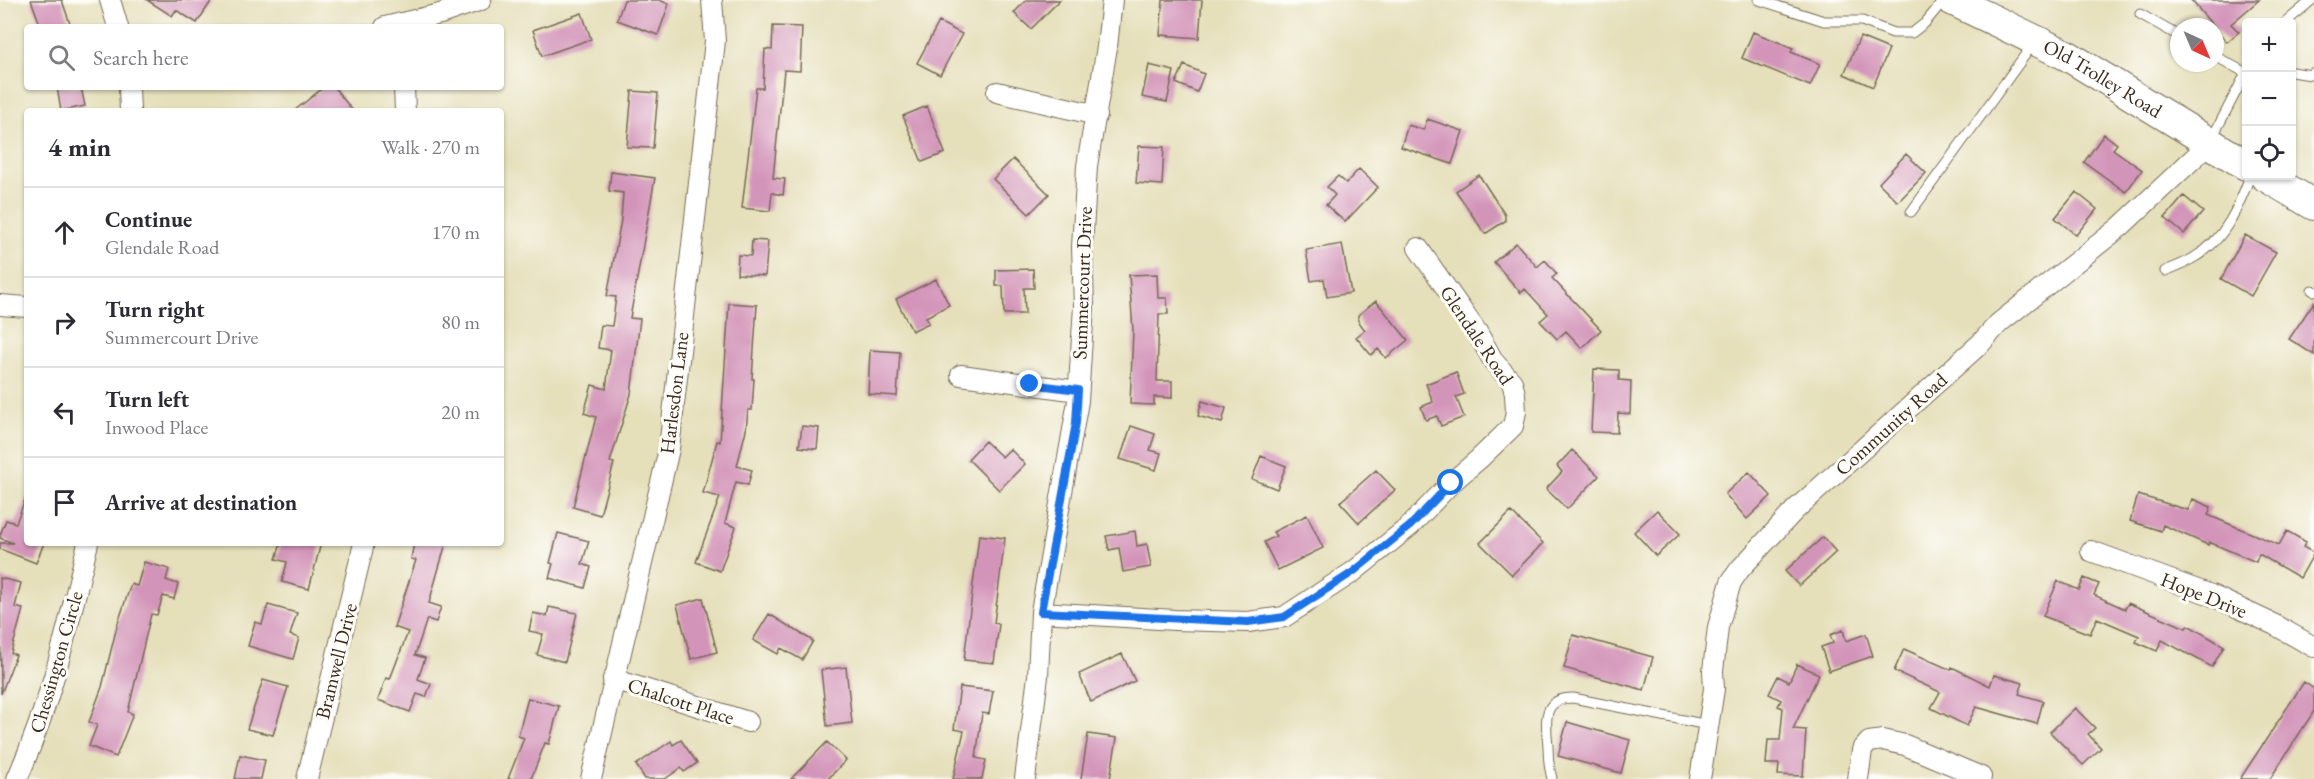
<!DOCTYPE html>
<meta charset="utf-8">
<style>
:root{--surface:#fff;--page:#f2f2f3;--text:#2b2b33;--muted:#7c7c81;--line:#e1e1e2}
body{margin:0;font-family:"EB Garamond",serif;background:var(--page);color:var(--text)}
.controls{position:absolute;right:18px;top:18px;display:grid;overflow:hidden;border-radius:6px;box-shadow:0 2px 4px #0004}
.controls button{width:54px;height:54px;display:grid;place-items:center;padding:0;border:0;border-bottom:2px solid var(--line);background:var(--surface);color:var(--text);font:30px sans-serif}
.compass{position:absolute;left:2170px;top:18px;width:54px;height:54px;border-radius:50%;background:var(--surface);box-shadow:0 2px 4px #0004;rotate:136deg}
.stop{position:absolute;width:18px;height:18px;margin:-14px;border:4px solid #1a73e8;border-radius:50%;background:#fff}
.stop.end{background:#1a73e8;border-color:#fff;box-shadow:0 2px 6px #0008}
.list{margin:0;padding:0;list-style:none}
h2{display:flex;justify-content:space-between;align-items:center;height:78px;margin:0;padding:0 24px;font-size:26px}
h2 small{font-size:20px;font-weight:400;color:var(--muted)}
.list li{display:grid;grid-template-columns:39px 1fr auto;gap:18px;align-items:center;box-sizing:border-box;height:90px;padding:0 24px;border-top:2px solid var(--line)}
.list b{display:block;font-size:22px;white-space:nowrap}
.list p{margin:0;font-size:20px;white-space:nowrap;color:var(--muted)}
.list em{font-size:20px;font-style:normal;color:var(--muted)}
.icon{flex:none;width:33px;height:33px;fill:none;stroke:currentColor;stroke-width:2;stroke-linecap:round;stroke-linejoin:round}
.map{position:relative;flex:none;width:2314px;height:779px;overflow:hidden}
.search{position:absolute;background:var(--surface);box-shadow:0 2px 4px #0004;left:24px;top:24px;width:480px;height:66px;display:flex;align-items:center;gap:15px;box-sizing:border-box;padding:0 21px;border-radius:6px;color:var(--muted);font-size:22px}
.panel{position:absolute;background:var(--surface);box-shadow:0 2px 4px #0004;left:24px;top:108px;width:480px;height:438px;border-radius:6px}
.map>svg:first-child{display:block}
.building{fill:#d394b9}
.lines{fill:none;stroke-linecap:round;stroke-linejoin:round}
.lane-casing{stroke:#766955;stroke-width:11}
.street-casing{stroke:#766955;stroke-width:22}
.primary-casing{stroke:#766955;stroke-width:32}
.lane{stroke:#fff;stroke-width:9}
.street{stroke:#fff;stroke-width:20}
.primary{stroke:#fff;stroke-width:30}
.route{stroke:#1a73e8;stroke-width:8}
.labels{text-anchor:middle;stroke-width:6;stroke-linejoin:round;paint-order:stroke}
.street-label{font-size:20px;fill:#3b2a1e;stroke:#fdfcf7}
</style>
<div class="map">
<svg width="2314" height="779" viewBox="0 0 2314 779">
<rect width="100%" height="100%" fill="#fdfcf7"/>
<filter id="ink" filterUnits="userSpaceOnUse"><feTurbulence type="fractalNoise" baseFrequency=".0167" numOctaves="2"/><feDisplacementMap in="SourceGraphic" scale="12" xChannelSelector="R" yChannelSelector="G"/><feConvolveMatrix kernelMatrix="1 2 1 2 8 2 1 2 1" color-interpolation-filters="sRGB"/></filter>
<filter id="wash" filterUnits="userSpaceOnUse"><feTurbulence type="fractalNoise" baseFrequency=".008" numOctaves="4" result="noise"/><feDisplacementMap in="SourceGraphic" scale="24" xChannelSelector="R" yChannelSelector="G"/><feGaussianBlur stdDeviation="1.35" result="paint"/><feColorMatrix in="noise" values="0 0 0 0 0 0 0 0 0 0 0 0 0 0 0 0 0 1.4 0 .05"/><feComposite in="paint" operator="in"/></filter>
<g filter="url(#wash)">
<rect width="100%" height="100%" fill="#e5dfba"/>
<g id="blocks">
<path class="building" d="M31,0h31l9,27h-30z
M147,0h65l-15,23 -21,-13 -4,6z
M624,0h35l10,4 -11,31 -41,-15z
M1026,0h34l-29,29 -17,-16z
M1163,0h39l-3,38 -39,-3z
M2191,0h68l-28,24 8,8 -12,10z
M582,13l9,26 -49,17 -9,-26z
M939,22l23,12 -22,41 -23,-12z
M773,26l29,1 -2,44 -16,-1 -11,108 12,1 -2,16 -11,-2 -2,18 -28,-3 14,-120h7l2,-39 7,1z
M1753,32l40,16 -2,4 29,12 -10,22 -68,-28z
M1860,37l29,12 -16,38 -29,-13z
M1149,65l25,6 -7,31 -25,-5z
M1184,65l20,9 -7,18 -21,-9z
M57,87h24l4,19 -24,5z
M324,87h10l19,24h-59z
M632,91l26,2 -5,55 -26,-1z
M927,106l18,47 -23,9 -19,-46z
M1427,119l36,12 -11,33 -51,-17 7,-22 16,5z
M2104,134l13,10 -4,5 29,21 -16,22 -42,-30z
M1139,146l25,1 -2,38 -26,-2z
M1906,154l20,19 -28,29 -19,-19z
M1013,159l36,35 -20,20 -36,-35z
M1359,169l19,18 -33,35 -19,-17 9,-10 -8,-8 11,-11 8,7z
M611,172l44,6 -25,140 10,1 -9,75 -21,68 4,1 -14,52 -27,-8 23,-90 -12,-4 8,-28 14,4 5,-39 -13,-2 3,-23 11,1 4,-29 -9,-1 14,-76 2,-27 -14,-2z
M1479,175l26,40v6l-20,13 -29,-43z
M2076,192l21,17 -21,26 -21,-17z
M2184,196l19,16 -19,22 -19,-16z
M2245,235l31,17 -25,44 -30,-17z
M752,240l16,1 -3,35 -28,-2 1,-19 13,1z
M1516,243l21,24 8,-7 12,14 -5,4 49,52 -19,18 -16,-17 -9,8 -17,-18 8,-7 -23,-25 -4,4 -27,-31z
M1342,244l9,49 -24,4 -3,-18 -13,2 -5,-31z
M1033,269l1,19h-10l1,26h-21l-1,-28h-7v-16z
M1157,274l1,24h9l1,16h-9l-2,67h15v17l-18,-1v8l-24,-1 3,-74 -4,-55z
M936,279l13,26 -23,12 3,6 -17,8 -16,-32z
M1376,301l32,39 -22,18 -8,-9 -7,6 -15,-18 9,-7 -7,-9v-6z
M2314,302v53l-25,-16z
M729,303l28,2 -5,74h2l-2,31h-4l-2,20 -9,36 15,4 -4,15 -12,-3 -11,41 11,4 -16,44 -24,-9 24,-65 -17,-4 14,-52 3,1z
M870,350l30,2 -3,44 -29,-2z
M1594,369l25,1v10l12,1 -1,33 -12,-1 -1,20 -26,-1z
M1456,372l8,22 -8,3 8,20 -23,9 -4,-10 -11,4 -5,-13 12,-5 -7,-18z
M1202,401l24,7 -4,15 -24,-7z
M802,426l17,2 -2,21 -18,-2z
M1131,426l24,8 -5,16 11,3 -5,17 -36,-11z
M985,441l17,16 8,-8 15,15 -26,26 -31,-31z
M1572,450l27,26 -32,33 -21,-20 16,-17 -5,-6z
M1261,456l25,10 -9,23 -25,-10z
M1376,470l19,20 -36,33 -19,-21z
M1749,472l22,24 -24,23 -22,-25z
M2138,495l50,15 5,-11 18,8 -3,8 71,30 8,-14 19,11 -3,5 11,6 -14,25 -41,-24 -3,8 -47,-20 -1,3 -45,-20 -2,6 -31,-10z
M26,497l1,46h17l-8,20 -36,-14v-6h13l-13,-5v-3l6,-15 10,3z
M1657,510l23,24 -24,22 -22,-24z
M1511,512l32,31 -31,32 -32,-32z
M1307,515l16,33 -45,22 -14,-28 12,-6 -3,-4z
M1135,531l2,15 10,-2 4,23 -28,5 -4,-24 -10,2 -3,-14z
M558,533l31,8 -7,23 9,3 -6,21 -36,-10 4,-14 -3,-1z
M979,535l26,3 -11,85 5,1 -5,39 -30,-3z
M1823,537l13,15 -37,34 -14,-15z
M281,543h40l-12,46 -27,-7 5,-20 -11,-3z
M414,543h32l-17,60 12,4 -5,15 -9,-3 -12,36 10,3 -7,21 13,5 -5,13 -9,-3 -7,18 -32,-12 8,-22 4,1 18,-47 -14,-5 22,-67 -5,-1z
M144,562l25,7 -3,11 12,4 -4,15 -11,-3 -6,19 -6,-1 -23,98 5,2 -17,43 -27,-11 8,-21 -8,-3 13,-35 15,-61 14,-42 6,2z
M0,578l21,5 -6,24 8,2 -12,44 5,2 -15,39z
M2084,578l15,6 -5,11 31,14 3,-6 58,25 2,-3 36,21 -12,21 -50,-27 -5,11 -21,-9 3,-6 -42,-18 -7,16 -47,-18 15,-35 21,9z
M703,598l14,54 -26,7 -14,-54z
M268,605l29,8 -7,22 9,3 -6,21 -45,-13 7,-24 7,2z
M549,607l28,6 -12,49 -28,-7 6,-21 -14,-3 4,-18 14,3z
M769,614l44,27 -11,19 -21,-12 -3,6 -25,-14z
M1843,630l3,11 20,-7 7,22 -44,15 -8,-24 12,-4 -3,-8z
M1573,635l80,22 -9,33 -80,-22z
M1904,649l47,21 1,-3 38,19 4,-11 29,8 -4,11 24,7 -6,23 -61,-17 -9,19 -36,-18 9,-16 -46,-21z
M1122,654l13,27 -44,21 -12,-28z
M1797,664l22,10 -26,55 13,1 -3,46 -25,-1 1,-11h-13l2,-24h12l3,-32 -5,-2 3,-6 -12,-6 9,-18 11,6z
M846,667l6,56 -25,3 -6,-56z
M263,680l25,7 -15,48 -26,-6z
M2304,682l10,7v22l-44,68h-30z
M960,687l33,4 -4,23 -7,-1 -6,45 10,2 -4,19h-29l11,-48 -10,-2z
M528,698l31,8 -10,38 -4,-1 -14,36h-23l16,-41 -6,-2z
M2075,708l20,20 -7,6 13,14 -18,17 -33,-33z
M1567,722l63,18 -9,33 -63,-17z
M1088,734l29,4 -7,41h-29z
M681,740l16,23 -13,9 -3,-4 -16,11h-20l-9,-14 35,-24 2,4z
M827,742l19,18 -18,19h-37z
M240,755l25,5 -4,19h-26z"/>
</g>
</g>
<g filter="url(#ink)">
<use href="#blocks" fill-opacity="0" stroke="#766955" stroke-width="1.5"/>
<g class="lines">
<defs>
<path id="lane" d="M1759,0l65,21h38l31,12h19l13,-10 19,-23
M2140,14l39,22
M2286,22l26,-22
M2215,56l31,17
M2292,72l19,3 3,-3
M2211,140l35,-67
M1911,212l122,-168
M2165,271c10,-4 21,-8 30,-14 30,-17 44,-51 55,-81
M2312,290l2,1
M1552,779c-3,-11 -4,-22 -4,-33 -2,-24 -7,-48 25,-48l135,27"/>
<path id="street" d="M110,0l8,27
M385,27l55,-13 41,-14
M129,87l1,24
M404,87l1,24
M997,92l100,23
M0,305l27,2
M961,375l117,16
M2091,551l120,44 64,30 39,22
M1041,612l134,8 73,2 36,-5 69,-45 57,-46 41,-43 28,-24 34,-33 3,-14 -1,-18 -3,-12 -18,-20 -17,-30 -59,-84
M613,679l135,43
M17,779c35,-79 51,-153 71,-236
M307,779l57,-236
M591,779l78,-330 46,-408 -3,-41
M1025,779l13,-103 3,-64 37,-211 6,-95 -2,-59 5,-81 20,-119 5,-47
M1700,779l14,-90 -1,-18 5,-44 13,-45 9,-13 55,-59 186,-167 18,-20 121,-96 90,-84
M1858,779l4,-29 7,-8 14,-2 22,5 76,32"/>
<g id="primary">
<path id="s1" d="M1952,0l116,56 178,109"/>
<path d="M2265,176l49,29"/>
</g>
</defs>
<use href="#lane" class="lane-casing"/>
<use href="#street" class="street-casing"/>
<use href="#primary" class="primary-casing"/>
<use href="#lane" class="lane"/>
<use href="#street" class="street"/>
<use href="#primary" class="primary"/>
</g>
</g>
<g class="lines" filter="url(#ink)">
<path class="route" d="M1030,384l48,6 -2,33 -35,189 207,10 36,-5 69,-45 57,-46 41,-43"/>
</g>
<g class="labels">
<g class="street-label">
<text dy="7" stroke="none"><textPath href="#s1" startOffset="170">Old Trolley Road</textPath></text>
<text transform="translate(1082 283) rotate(-88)" y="7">Summercourt Drive</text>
<text transform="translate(1477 335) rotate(56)" y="7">Glendale Road</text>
<text transform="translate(674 393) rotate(-83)" y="7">Harlesdon Lane</text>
<text transform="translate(1891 424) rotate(-42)" y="7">Community Road</text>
<text transform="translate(2204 595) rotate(22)" y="7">Hope Drive</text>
<text transform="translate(336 661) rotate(-76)" y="7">Bramwell Drive</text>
<text transform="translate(56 662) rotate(-74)" y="7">Chessington Circle</text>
<text transform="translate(681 701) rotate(18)" y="7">Chalcott Place</text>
</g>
</g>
</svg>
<div class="controls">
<button>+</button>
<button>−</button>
<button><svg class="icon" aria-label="locate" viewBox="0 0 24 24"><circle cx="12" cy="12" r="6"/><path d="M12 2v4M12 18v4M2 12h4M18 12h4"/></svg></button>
</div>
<svg class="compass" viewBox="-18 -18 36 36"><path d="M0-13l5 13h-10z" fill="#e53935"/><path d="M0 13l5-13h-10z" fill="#7c7c81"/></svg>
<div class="stop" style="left:1451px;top:483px"></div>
<div class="stop end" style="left:1030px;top:384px"></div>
<div class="search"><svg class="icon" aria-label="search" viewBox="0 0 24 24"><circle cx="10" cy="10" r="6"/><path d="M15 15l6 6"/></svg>Search here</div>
<section class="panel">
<h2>4 min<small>Walk · 270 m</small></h2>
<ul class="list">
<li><svg class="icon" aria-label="ahead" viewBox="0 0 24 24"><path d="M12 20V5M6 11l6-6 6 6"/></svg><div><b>Continue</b><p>Glendale Road</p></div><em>170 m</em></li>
<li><svg class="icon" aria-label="right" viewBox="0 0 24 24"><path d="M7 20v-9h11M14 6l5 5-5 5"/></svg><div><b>Turn right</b><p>Summercourt Drive</p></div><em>80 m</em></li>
<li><svg class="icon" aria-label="left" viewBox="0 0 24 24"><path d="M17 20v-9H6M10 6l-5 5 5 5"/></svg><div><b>Turn left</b><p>Inwood Place</p></div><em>20 m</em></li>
<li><svg class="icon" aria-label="arrive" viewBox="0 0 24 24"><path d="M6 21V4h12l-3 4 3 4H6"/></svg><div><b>Arrive at destination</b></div></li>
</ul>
</section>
</div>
